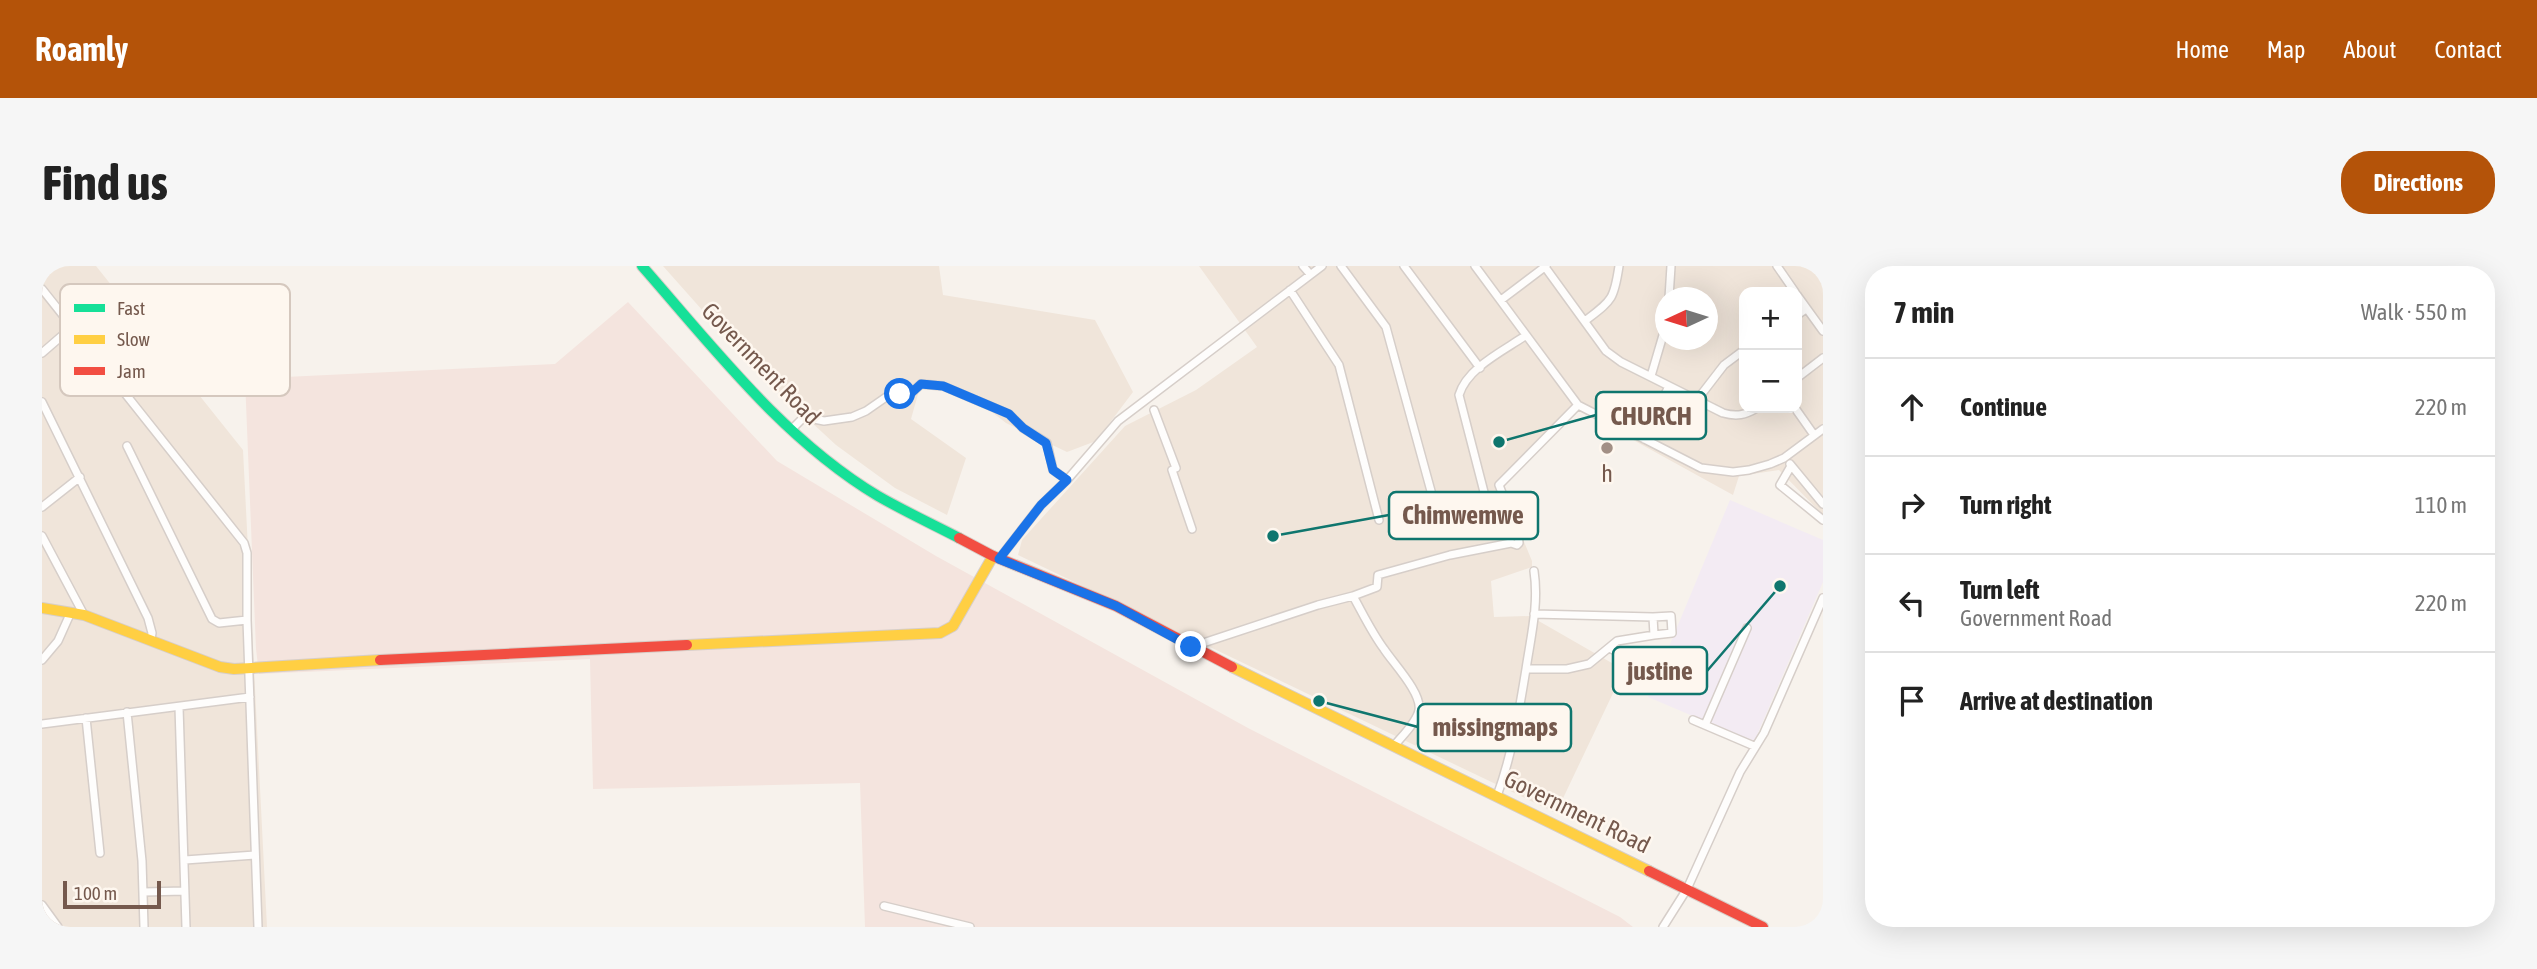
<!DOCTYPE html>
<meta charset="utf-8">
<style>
:root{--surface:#fff;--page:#f6f6f6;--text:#222;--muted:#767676;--line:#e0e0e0;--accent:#b45309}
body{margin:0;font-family:"Asap Condensed",sans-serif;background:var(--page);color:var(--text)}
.controls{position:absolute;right:21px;top:21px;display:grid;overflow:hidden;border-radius:14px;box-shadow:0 7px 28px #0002}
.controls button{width:63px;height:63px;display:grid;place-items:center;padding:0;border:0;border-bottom:2px solid var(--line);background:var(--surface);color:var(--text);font:35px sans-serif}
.compass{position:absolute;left:1613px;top:21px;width:63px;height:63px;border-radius:50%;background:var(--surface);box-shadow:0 7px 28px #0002;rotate:266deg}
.scale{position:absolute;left:21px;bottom:18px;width:98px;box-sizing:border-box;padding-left:7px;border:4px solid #75594d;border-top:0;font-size:19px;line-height:24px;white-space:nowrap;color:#75594d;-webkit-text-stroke:5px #fef7ef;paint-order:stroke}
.stop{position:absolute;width:21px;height:21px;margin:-16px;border:5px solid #1a73e8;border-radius:50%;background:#fff}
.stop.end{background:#1a73e8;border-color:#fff;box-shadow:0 2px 7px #0008}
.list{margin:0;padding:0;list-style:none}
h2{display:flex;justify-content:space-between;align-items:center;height:91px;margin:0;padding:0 28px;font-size:30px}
h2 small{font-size:23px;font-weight:400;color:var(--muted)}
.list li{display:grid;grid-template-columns:46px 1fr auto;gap:21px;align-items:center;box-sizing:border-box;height:98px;padding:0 28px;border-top:2px solid var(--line)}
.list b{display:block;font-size:26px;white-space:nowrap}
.list p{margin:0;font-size:23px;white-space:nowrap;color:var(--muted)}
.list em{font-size:23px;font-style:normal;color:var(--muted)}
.icon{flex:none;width:38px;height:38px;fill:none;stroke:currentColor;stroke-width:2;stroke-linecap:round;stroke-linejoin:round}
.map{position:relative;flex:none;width:1781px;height:661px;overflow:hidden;border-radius:28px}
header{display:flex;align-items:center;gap:42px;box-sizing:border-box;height:98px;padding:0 35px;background:var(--accent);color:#fff}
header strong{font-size:33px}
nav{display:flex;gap:38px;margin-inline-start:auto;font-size:24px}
.intro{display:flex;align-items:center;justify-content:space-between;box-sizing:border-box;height:168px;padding:0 42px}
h1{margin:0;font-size:49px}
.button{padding:18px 32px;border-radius:28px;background:var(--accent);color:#fff;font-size:24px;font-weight:700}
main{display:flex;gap:42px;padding:0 42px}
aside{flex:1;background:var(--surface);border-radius:28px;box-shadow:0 7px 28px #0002}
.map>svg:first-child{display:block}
.residential{fill:#f0e5da;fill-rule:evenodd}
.commercial{fill:#f4e4de}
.education{fill:#f3ebf3}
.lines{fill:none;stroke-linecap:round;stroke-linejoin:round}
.street-casing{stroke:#d6cec9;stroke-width:10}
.fast-casing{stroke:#d7cec8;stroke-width:12}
.slow-casing{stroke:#d7cec8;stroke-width:12}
.jam-casing{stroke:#d7cec8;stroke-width:12}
.street{stroke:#fefdfc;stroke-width:7}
.fast{stroke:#16e098;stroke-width:10}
.slow{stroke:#ffcf43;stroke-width:10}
.jam{stroke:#f24e42;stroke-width:10}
.route{stroke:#1a73e8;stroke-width:9}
.poi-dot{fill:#a28f85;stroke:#fef7ef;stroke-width:2.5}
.labels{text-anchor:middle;stroke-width:5;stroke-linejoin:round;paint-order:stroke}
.street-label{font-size:24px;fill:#75594d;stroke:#fef7ef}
.poi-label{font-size:24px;fill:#75594d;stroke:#fef7ef}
.key{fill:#fef7ef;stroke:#d5c8be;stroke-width:2}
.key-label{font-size:19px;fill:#75594d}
.leader{fill:none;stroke:#0f766e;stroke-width:2.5}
.callout-dot{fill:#0f766e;stroke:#fef7ef;stroke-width:2.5}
.callout{fill:#fef7ef;stroke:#0f766e;stroke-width:2.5}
.callout-label{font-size:26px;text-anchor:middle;font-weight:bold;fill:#75594d}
</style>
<header>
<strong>Roamly</strong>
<nav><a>Home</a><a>Map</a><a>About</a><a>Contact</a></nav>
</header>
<div class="intro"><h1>Find us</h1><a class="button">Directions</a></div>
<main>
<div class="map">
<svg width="1781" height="661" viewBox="0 0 1781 661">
<rect width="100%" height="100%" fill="#f7f2ec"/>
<path class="residential" d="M0,0h54l147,184 24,477h-225z
M621,0h276l4,29 152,25 38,72 -37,49 -29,11 -61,-29 -36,-28 -50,-8 -9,32 55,39 -19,57 -52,-27 -59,-43 -77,-71z
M1157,0h624v249l-44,-45 -40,6 -6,19 -156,-86 -77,75 32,77v6l-41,14 3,36 36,-1 94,54 -68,143 -538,-258 4,-15 103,-114 71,-36 61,-43zM1702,26h53v116h-53zM1624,32h42v42h-42z"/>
<path class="commercial" d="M586,36l149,159 159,95 312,172 372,189 13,10h-768l-5,-144 -267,6 -3,-130 -331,15 -3,-25 -11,-270 310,-15z"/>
<path class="education" d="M1688,234l93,40v42l-69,160 -106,-45z"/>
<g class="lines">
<defs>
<path id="street" d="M1261,0l7,8
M1299,0l45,61 48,175
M1362,0l76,102
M1433,0l103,139 123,63 32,4 16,-2 21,-6 14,-6 39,-29
M1735,0l18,26
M1503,1l61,84 15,11 102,51c14,4 22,2 34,-5
M0,23l202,254 3,10v67l11,307
M1248,24l49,75 40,155
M1755,29l26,36
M1627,32l2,-32
M1459,34l45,-34
M1755,49l9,-6
M1543,55c27,-21 29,-21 34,-55
M0,87l30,-26
M1609,110l15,-51
M1755,112l26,-20
M1655,134l27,-35 20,-15
M0,136l106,216 4,15 -1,6
M1753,142l19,27
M1112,144l22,58
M749,164l13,-13 20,4 28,-4 14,-6 23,-16h20l12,-11 22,2 66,28 14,14 24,15 6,27 14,10
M1602,173l25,-53
M85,180l85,173 7,4 28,-3
M1748,198l33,40
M1749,200l-11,19 43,35
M1130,204l20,59
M1442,226l-25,-97c8,-27 44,-44 66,-59
M0,241l38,-30
M0,270l42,79
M957,293l42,-54 26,-25 51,-59 204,-155
M1311,330c10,18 19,37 31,53 9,14 38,44 35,61 -2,12 -18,27 -25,36
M1492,348l119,3
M1149,381l127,-42 35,-9 24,-9 1,-12 72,-20 61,-12 6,2 2,-2 -1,-9 -19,-49 79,-80
M1567,382l83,36
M0,394l16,-19 13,-29
M1484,403h41l22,-5 28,-23 37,-6 -1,-18 18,-1 1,17 -18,2
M137,441l7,220
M85,446l15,149 2,66
M44,452l14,135
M1651,454l61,26
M0,458l208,-27
M1663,459l42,-97
M1455,530c15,-41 22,-84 29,-127 5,-33 13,-65 8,-98
M143,594l70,-5
M102,626l40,-1
M0,639l16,22
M842,640l86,21
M1621,661l24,-38 53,-117 24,-39 59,-135"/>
<path id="fast" d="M600,0c72,82 141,173 236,230 26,15 54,28 81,42"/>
<path id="slow" d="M0,342l42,7 136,52 14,2 146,-9
M645,379l253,-12 13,-7 40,-70
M1190,401l417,204"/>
<path id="jam" d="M917,272l34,18 123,50 116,61
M338,394l307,-15
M1607,605l114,56"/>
</defs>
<use href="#street" class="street-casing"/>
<use href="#fast" class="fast-casing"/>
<use href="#slow" class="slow-casing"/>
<use href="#jam" class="jam-casing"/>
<use href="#street" class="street"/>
<use href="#fast" class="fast"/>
<use href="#slow" class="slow"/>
<use href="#jam" class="jam"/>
</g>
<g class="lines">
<path class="route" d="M858,128l9,1 12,-11 22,2 66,28 14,14 23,15 7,27 14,10 -26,25 -42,54 117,47 75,41"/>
</g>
<circle class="poi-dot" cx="1565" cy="182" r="7"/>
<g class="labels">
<g class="street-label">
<text transform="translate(719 98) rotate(46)" y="8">Government Road</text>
<text transform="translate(1535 546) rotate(26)" y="8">Government Road</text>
</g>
<g class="poi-label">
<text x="1565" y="216">h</text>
</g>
</g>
<rect x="18" y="18" width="230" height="112" rx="10" class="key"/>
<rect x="32" y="38" width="31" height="8" fill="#16e098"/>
<rect x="32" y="69" width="31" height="9" fill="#ffcf43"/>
<rect x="32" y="101" width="31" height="8" fill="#f24e42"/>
<g class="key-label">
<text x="75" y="49">Fast</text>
<text x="75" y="80">Slow</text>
<text x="75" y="112">Jam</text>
</g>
<path class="leader" d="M1457 176L1554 149M1231 270L1347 249M1738 320L1665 405M1277 435L1376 461"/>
<g class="callout-dot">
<circle cx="1457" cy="176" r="7"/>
<circle cx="1231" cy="270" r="7"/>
<circle cx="1738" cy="320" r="7"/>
<circle cx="1277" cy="435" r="7"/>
</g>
<g class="callout">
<rect x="1554" y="126" width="110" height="47" rx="7"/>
<rect x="1347" y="226" width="149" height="47" rx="7"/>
<rect x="1571" y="381" width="94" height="47" rx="7"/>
<rect x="1376" y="438" width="153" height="47" rx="7"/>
</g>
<g class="callout-label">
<text x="1609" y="159">CHURCH</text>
<text x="1421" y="258">Chimwemwe</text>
<text x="1618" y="414">justine</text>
<text x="1453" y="470">missingmaps</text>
</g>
</svg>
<div class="controls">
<button>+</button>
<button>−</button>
</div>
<svg class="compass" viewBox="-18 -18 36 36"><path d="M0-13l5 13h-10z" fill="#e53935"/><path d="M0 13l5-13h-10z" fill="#767676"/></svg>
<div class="scale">100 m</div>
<div class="stop" style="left:858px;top:128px"></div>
<div class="stop end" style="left:1149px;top:381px"></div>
</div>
<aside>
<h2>7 min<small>Walk · 550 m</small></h2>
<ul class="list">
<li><svg class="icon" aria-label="ahead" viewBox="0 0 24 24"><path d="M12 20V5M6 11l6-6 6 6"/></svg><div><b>Continue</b></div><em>220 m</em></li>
<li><svg class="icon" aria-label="right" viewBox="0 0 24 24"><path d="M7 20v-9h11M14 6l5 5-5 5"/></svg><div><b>Turn right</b></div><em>110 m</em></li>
<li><svg class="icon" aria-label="left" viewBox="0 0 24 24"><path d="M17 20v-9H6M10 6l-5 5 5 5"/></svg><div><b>Turn left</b><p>Government Road</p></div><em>220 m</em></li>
<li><svg class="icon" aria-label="arrive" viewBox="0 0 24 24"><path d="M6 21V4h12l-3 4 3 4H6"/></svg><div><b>Arrive at destination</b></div></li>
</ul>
</aside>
</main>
